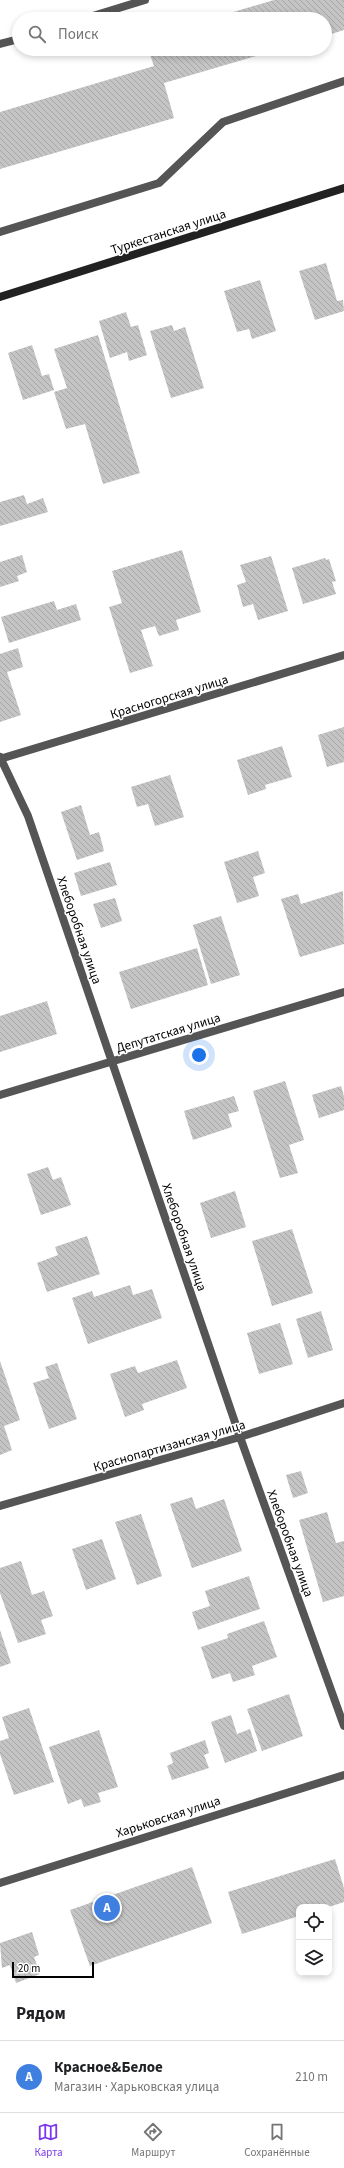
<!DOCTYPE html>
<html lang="ru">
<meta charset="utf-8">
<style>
:root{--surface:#fff;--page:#f6f6f6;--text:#202124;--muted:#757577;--line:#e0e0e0;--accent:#7c3aed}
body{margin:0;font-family:"Source Sans 3",sans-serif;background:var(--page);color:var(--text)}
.controls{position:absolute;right:12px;bottom:12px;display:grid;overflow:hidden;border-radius:8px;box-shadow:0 2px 6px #0003}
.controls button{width:36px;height:36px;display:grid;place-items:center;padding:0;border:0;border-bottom:1px solid var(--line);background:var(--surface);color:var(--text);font:20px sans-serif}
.scale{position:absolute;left:12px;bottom:10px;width:82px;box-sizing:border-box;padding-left:4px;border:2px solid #000;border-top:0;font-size:11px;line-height:14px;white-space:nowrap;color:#000;-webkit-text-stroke:3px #fff;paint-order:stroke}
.you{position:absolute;left:199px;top:1055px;width:14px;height:14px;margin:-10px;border:3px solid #fff;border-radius:50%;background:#1a73e8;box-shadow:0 0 0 6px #1a73e833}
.badge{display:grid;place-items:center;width:26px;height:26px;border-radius:50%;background:var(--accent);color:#fff;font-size:13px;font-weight:700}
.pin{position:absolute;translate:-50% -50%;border:2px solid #fff;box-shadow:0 1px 4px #0006}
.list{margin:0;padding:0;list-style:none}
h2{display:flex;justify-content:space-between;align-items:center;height:52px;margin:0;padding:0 16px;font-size:17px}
h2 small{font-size:13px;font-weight:400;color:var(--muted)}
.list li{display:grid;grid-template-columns:26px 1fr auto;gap:12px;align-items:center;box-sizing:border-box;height:72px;padding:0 16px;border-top:1px solid var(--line)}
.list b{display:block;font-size:15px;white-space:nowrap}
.list p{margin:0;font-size:13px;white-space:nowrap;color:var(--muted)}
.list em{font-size:13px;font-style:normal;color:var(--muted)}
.icon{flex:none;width:22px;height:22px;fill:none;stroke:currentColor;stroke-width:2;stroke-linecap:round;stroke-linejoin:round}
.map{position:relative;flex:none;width:344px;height:1988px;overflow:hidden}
.search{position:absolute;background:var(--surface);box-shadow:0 2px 6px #0003;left:12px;right:12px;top:12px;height:44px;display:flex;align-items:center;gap:10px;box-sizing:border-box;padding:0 14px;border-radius:22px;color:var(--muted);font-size:15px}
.sheet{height:124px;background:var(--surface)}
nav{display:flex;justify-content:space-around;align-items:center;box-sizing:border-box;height:56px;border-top:1px solid var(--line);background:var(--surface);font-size:11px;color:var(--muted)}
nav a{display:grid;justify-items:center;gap:2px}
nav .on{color:var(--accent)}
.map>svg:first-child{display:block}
.building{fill:url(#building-back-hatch)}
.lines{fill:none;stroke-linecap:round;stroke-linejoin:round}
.service{stroke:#555;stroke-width:8}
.minor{stroke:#555;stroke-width:8}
.tertiary{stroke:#555;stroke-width:8}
.secondary{stroke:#222;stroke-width:8}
.labels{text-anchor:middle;stroke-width:3;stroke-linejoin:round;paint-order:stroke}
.street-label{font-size:13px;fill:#000;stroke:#fff}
</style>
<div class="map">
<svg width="344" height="1988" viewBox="0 0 344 1988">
<defs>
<pattern id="building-back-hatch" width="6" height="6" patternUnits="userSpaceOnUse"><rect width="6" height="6" fill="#c4c4c4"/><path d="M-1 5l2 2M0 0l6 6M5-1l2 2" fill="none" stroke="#a7a7a7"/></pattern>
</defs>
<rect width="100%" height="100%" fill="#fff"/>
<path class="building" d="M274,0h70v30l-19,6v-17h-115z
M148,49h132l-116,34 10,35 -174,51v-57l154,-46z
M326,263l11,38 6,-1 1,11 -29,9 -16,-49z
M260,280l16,51 -24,8 -3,-10 -12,3 -13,-41z
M126,312l5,15 7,-2 9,30 -18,6 -2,-9 -17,6 -11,-37z
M172,325l2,6 11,-4 19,61 -33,10 -21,-67z
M98,335l42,138 -37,11 -18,-60 -19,5 -12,-37 13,-4 -13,-39z
M32,345l10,31 7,-2 5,16 -31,10 -15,-47z
M24,495l3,9 16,-6 5,14 -48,14v-24z
M182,550l19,62 -25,8 3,10 -20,6 -4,-10 -14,4 12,36 -23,7 -21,-66 13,-4 -10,-32z
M22,555l5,17 -10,4 2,5 -19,6v-25z
M271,556l17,55 -30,9 -5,-16 -10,3 -6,-22 9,-3 -6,-17z
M325,558l1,2 3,-1 7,22 -4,1 4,12 -33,10 -11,-36z
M54,601l3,9 19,-6 5,16 -72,23 -8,-26z
M18,648l5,19 -16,5 14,43 -21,7v-68z
M344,727v35l-17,5 -9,-32z
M282,746l10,31 -27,8 1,4 -18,6 -11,-35z
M170,775l14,42 -29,9 -7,-22 -11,3 -6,-20z
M81,805l9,30 9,-3 5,19 -27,9 -16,-48z
M258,851l7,22 -12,4 6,19 -22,7 -13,-41z
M110,862l7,23 -36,11 -7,-23z
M343,891l1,53 -44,13 -19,-58 17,-5 3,10z
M115,898l7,23 -21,7 -8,-24z
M221,916l19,59 -29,9 -18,-59z
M197,948l11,37 -77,24 -12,-37z
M47,1001l10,33 -57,18v-36z
M285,1081l19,59 -15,5 9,28 -18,5 -27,-87z
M341,1086l3,10v14l-25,8 -7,-23z
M234,1096l5,15 -11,3 4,13 -39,13 -9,-29z
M48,1167l5,13 8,-3 10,28 -30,10 -14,-41z
M235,1191l11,36 -35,11 -11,-35z
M292,1229l21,64 -41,13 -20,-65z
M87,1236l13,38 -53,18 -10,-29 21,-8 -3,-8z
M130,1285l3,10 19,-6 10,29 -74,26 -16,-46 20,-7 2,6z
M321,1311l12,39 -25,8 -12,-39z
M280,1323l13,41 -34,10 -12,-41z
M177,1360l10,28 -45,16 2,6 -19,7 -15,-43 25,-8 3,7z
M0,1361l20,59 -16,6 8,24 -12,5z
M57,1363l20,56 -28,10 -16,-46 16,-5 -4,-11z
M301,1471l7,22 -15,5 -7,-23z
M192,1497l4,12 28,-10 18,52 -50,17 -22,-64z
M327,1512l9,31 8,-2v55l-21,6 -24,-82z
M141,1514l21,62 -25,9 -22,-63z
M102,1539l14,40 -30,11 -14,-41z
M21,1561l11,34 12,-4 9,25 -12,4 5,14 -28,9 -18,-50v-25z
M249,1576l11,33 -62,21 -6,-18 18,-6 -5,-15z
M264,1621l13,36 -25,9 3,9 -22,7 -3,-9 -18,6 -11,-32 27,-9 -1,-4z
M0,1630l11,33 -11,4z
M289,1694l14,42 -41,15 -15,-42z
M29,1708l25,74 -40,13 -14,-41v-13l9,-3 -7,-21z
M231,1715l6,19 13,-5 7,22 -32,12 -14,-41z
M99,1730l19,57 -20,6 3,9 -17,5 -3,-8 -13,5 -19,-57z
M205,1740l4,13 -5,2 5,13 -37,12 -5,-14 6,-3 -3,-10z
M335,1859l9,29v14l-15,5h-30v9l-57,18 -14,-42z
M192,1867l20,56 -122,43 -20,-56z
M32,1932l7,23 -5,2 6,17 -24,9 -6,-18 -8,3 -2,-25z"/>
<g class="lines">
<path class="service" d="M83,19l62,-19
M0,44l19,-5
M0,232l159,-49 64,-61 121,-41"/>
<path class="minor" d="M0,757l28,59 212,621 104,289
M0,759l344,-104
M0,1095l344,-103
M0,1506l240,-69 104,-34"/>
<path class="tertiary" d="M0,1883l344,-108"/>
<path class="secondary" d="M0,297l344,-109"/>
</g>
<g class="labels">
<g class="street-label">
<text transform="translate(168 231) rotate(-18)" y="5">Туркестанская улица</text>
<text transform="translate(169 696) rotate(-17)" y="5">Красногорская улица</text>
<text transform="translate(80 930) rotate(71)" y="5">Хлеборобная улица</text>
<text transform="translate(168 1032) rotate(-17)" y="5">Депутатская улица</text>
<text transform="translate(185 1237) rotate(71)" y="5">Хлеборобная улица</text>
<text transform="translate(169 1445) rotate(-16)" y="5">Краснопартизанская улица</text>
<text transform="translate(291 1543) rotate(70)" y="5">Хлеборобная улица</text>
<text transform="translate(168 1816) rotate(-18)" y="5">Харьковская улица</text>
</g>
</g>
</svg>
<div class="controls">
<button><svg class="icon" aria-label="locate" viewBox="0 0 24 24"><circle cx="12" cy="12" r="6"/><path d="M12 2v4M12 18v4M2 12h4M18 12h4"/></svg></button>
<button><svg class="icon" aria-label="layers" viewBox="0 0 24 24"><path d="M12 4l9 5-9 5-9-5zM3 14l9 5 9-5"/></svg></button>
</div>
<div class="scale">20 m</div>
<div class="you"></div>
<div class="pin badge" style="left:107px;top:1908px;background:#3f7fe0">A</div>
<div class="search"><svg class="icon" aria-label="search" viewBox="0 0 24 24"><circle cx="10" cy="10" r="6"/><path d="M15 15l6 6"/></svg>Поиск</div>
</div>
<section class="sheet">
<h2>Рядом<small></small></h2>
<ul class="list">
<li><span class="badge" style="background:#3f7fe0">A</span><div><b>Красное&amp;Белое</b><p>Магазин · Харьковская улица</p></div><em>210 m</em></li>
</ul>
</section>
<nav>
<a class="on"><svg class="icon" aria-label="map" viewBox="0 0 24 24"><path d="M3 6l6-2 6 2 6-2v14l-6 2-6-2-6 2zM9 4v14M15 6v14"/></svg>Карта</a>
<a><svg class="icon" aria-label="directions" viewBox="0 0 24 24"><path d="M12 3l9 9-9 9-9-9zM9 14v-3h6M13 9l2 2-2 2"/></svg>Маршрут</a>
<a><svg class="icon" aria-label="saved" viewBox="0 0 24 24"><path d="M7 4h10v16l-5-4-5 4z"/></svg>Сохранённые</a>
</nav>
